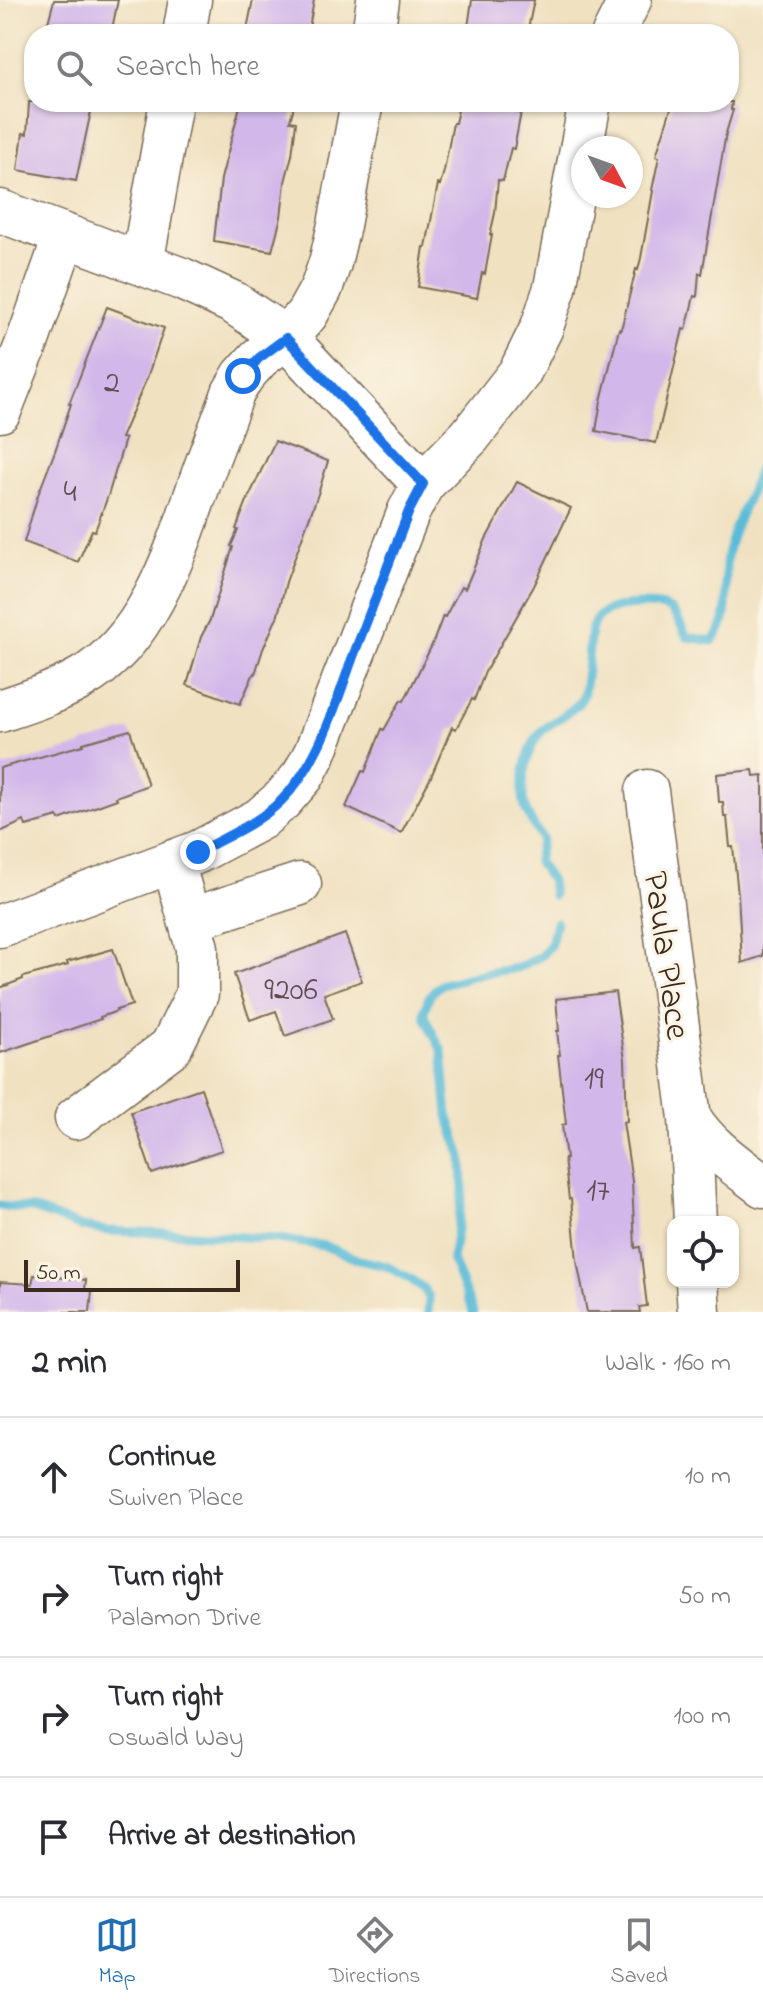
<!DOCTYPE html>
<meta charset="utf-8">
<style>
:root{--surface:#fff;--page:#f7f7f7;--text:#2b2b33;--muted:#7c7c81;--line:#e1e1e2;--accent:#1f6fb2}
body{margin:0;font-family:"Indie Flower",sans-serif;background:var(--page);color:var(--text)}
.controls{position:absolute;right:24px;bottom:24px;display:grid;overflow:hidden;border-radius:16px;box-shadow:0 2px 6px #0004}
.controls button{width:72px;height:72px;display:grid;place-items:center;padding:0;border:0;border-bottom:2px solid var(--line);background:var(--surface);color:var(--text);font:40px sans-serif}
.compass{position:absolute;left:571px;top:136px;width:72px;height:72px;border-radius:50%;background:var(--surface);box-shadow:0 2px 6px #0004;rotate:131deg}
.scale{position:absolute;left:24px;bottom:20px;width:216px;box-sizing:border-box;padding-left:8px;border:4px solid #3b2a1e;border-top:0;font-size:22px;line-height:28px;white-space:nowrap;color:#3b2a1e;-webkit-text-stroke:6px #fcf5e5;paint-order:stroke}
.stop{position:absolute;width:24px;height:24px;margin:-18px;border:6px solid #1a73e8;border-radius:50%;background:#fff}
.stop.end{background:#1a73e8;border-color:#fff;box-shadow:0 2px 8px #0008}
.list{margin:0;padding:0;list-style:none}
h2{display:flex;justify-content:space-between;align-items:center;height:104px;margin:0;padding:0 32px;font-size:34px}
h2 small{font-size:26px;font-weight:400;color:var(--muted)}
.list li{display:grid;grid-template-columns:52px 1fr auto;gap:24px;align-items:center;box-sizing:border-box;height:120px;padding:0 32px;border-top:2px solid var(--line)}
.list b{display:block;font-size:30px;white-space:nowrap}
.list p{margin:0;font-size:26px;white-space:nowrap;color:var(--muted)}
.list em{font-size:26px;font-style:normal;color:var(--muted)}
.icon{flex:none;width:44px;height:44px;fill:none;stroke:currentColor;stroke-width:2;stroke-linecap:round;stroke-linejoin:round}
.map{position:relative;flex:none;width:763px;height:1312px;overflow:hidden}
.search{position:absolute;background:var(--surface);box-shadow:0 2px 6px #0004;left:24px;right:24px;top:24px;height:88px;display:flex;align-items:center;gap:20px;box-sizing:border-box;padding:0 28px;border-radius:32px;color:var(--muted);font-size:30px}
.sheet{height:584px;background:var(--surface)}
nav{display:flex;justify-content:space-around;align-items:center;box-sizing:border-box;height:112px;border-top:2px solid var(--line);background:var(--surface);font-size:22px;color:var(--muted)}
nav a{display:grid;justify-items:center;gap:4px}
nav .on{color:var(--accent)}
.map>svg:first-child{display:block}
.lines{fill:none;stroke-linecap:round;stroke-linejoin:round}
.stream{stroke:#5abcd8;stroke-width:9}
.building{fill:#d2b7ea}
.minor-casing{stroke:#7a6a57;stroke-width:45}
.minor{stroke:#fff;stroke-width:42}
.route{stroke:#1a73e8;stroke-width:10}
.labels{text-anchor:middle;stroke-width:6;stroke-linejoin:round;paint-order:stroke}
.number-label{font-size:32px;fill:#614d51}
.street-label{font-size:36px;fill:#3b2a1e;stroke:#fcf5e5}
</style>
<div class="map">
<svg width="763" height="1312" viewBox="0 0 763 1312">
<rect width="100%" height="100%" fill="#fcf5e5"/>
<filter id="ink" filterUnits="userSpaceOnUse"><feTurbulence type="fractalNoise" baseFrequency=".0125" numOctaves="2"/><feDisplacementMap in="SourceGraphic" scale="16" xChannelSelector="R" yChannelSelector="G"/><feConvolveMatrix kernelMatrix="1 2 1 2 8 2 1 2 1" color-interpolation-filters="sRGB"/></filter>
<filter id="wash" filterUnits="userSpaceOnUse"><feTurbulence type="fractalNoise" baseFrequency=".006" numOctaves="4" result="noise"/><feDisplacementMap in="SourceGraphic" scale="32" xChannelSelector="R" yChannelSelector="G"/><feGaussianBlur stdDeviation="1.8" result="paint"/><feColorMatrix in="noise" values="0 0 0 0 0 0 0 0 0 0 0 0 0 0 0 0 0 1.4 0 .05"/><feComposite in="paint" operator="in"/></filter>
<g filter="url(#wash)">
<rect width="100%" height="100%" fill="#f0e1c1"/>
<g class="lines">
<path class="stream" d="M553,895l-2,-14 -14,-20 5,-22c-6,-10 -14,-21 -17,-32 -6,-20 2,-61 17,-76 10,-10 36,-21 41,-35 2,-5 2,-13 3,-18 7,-48 -6,-72 57,-73 32,0 30,6 44,32l25,4c23,-22 10,-57 15,-85 6,-36 31,-69 36,-107
M0,1206l33,3 49,18 25,4 67,2 104,6 47,7 34,14 27,6 23,12 14,10 6,9 -1,15
M473,1312l-21,-52 11,-68 -1,-35 -14,-42 -6,-64 -17,-33 -1,-7 5,-14 5,-7 8,-6 39,-10 36,-6 24,-12 10,-12 5,-22"/>
</g>
<g id="blocks">
<path class="building" d="M54,0h64l-7,34h-66z
M253,0h61l-6,34h-62z
M472,0h62l-7,34h-60z
M29,102h64l-17,79 -58,-11 5,-37 4,1z
M241,102h54l-5,19 6,1 -4,33 -7,27 -4,35 -9,34 -58,-10 7,-62z
M460,102h61l-3,10h3l-7,37 -3,-1 -8,33 -5,-1 -3,33 -5,22h2l-7,39 -3,-1 -5,25 -59,-11 6,-40h2l12,-63 2,1 4,-14 9,-48h2z
M673,102h59l-1,8h2l-7,23 -24,141 -3,-1 -2,24 -3,-1 -8,34 -3,-1 -27,114 -60,-12 5,-30 18,-72 2,1 15,-61 2,1 3,-12 12,-67 -1,-1 7,-33 -3,-1z
M107,307l57,21 -17,50 -26,60 4,1 -17,57 -13,35 -3,-1 -14,32 -54,-20 14,-47 17,-44 16,-47h-2z
M275,441l53,20 -10,33 -32,88 -8,33 -15,34 -8,25 -1,-1 -14,31 -53,-19 14,-48 9,-17 23,-73 -2,-1 7,-16 -2,-1 11,-28z
M517,482l54,26 -37,78 -49,86 -11,28 -2,-1 -16,30 -4,-2 -22,52 -29,54 -55,-26 16,-36 3,1 17,-43 2,1 17,-30 3,1 28,-56 11,-29 2,1 16,-30 4,2 21,-50z
M130,730l18,55 -32,12 1,2 -58,21 -1,-3 -32,9 -2,-5 -24,11v-64l83,-23v-2z
M753,770l1,6 9,-1v181l-21,7 -4,-69 -5,-47h-3l-3,-30h-3l-1,-15h-4l-2,-28z
M345,934l17,47 -38,13 9,25 -48,17 -9,-25 -26,9 -16,-46z
M113,949l19,56 -16,5 1,1 -17,6 1,2 -101,34v-65l23,-9v-2l45,-12 -1,-3z
M615,992l10,68 2,61 -4,1 9,59 3,67 5,-1 7,59 -8,1 1,5h-53l-10,-51 -6,-62h-2l-5,-40h2l-4,-34 4,-1 -8,-69h2l-3,-24h2l-3,-32z
M201,1088l21,62 -70,24 -21,-62z
M34,1275l52,5 -1,10 7,1 -2,21h-90v-30l32,2z"/>
</g>
</g>
<g filter="url(#ink)">
<use href="#blocks" fill-opacity="0" stroke="#7a6a57" stroke-width="2"/>
<g class="lines">
<defs>
<path id="minor" d="M184,34l6,-34
M373,34l5,-34
M613,34l17,-34
M0,211l182,68 52,24 52,35 137,146
M142,264l29,-162
M0,411l27,-68 38,-108
M0,711c27,-9 55,-18 80,-32 69,-38 97,-130 121,-200 10,-29 22,-57 32,-86l10,-17 16,-18 27,-20 21,-24 14,-25 9,-26 9,-38 23,-123
M647,791l43,327c18,29 46,47 73,68
M189,920l111,-36
M0,926l198,-74 62,-33 22,-19 21,-24 12,-23 94,-242 14,-27 47,-48 50,-64 22,-45 13,-39 35,-186
M76,1118l95,-71 26,-53v-46l-24,-87
M690,1118l5,104
M697,1282l2,30"/>
</defs>
<use href="#minor" class="minor-casing"/>
<use href="#minor" class="minor"/>
</g>
</g>
<g class="lines" filter="url(#ink)">
<path class="route" d="M198,852c29,-16 59,-28 83,-51 39,-39 54,-96 73,-147 18,-48 37,-95 55,-143l14,-27 -137,-146 -27,20 -16,18"/>
</g>
<g class="labels">
<g class="number-label">
<text x="112" y="392">2</text>
<text x="70" y="501">4</text>
<text x="291" y="999">9206</text>
<text x="594" y="1088">19</text>
<text x="598" y="1200">17</text>
</g>
<g class="street-label">
<text transform="translate(669 955) rotate(82)" y="13">Paula Place</text>
</g>
</g>
</svg>
<div class="controls">
<button><svg class="icon" aria-label="locate" viewBox="0 0 24 24"><circle cx="12" cy="12" r="6"/><path d="M12 2v4M12 18v4M2 12h4M18 12h4"/></svg></button>
</div>
<svg class="compass" viewBox="-18 -18 36 36"><path d="M0-13l5 13h-10z" fill="#e53935"/><path d="M0 13l5-13h-10z" fill="#7c7c81"/></svg>
<div class="scale">50 m</div>
<div class="stop" style="left:243px;top:376px"></div>
<div class="stop end" style="left:198px;top:852px"></div>
<div class="search"><svg class="icon" aria-label="search" viewBox="0 0 24 24"><circle cx="10" cy="10" r="6"/><path d="M15 15l6 6"/></svg>Search here</div>
</div>
<section class="sheet">
<h2>2 min<small>Walk · 160 m</small></h2>
<ul class="list">
<li><svg class="icon" aria-label="ahead" viewBox="0 0 24 24"><path d="M12 20V5M6 11l6-6 6 6"/></svg><div><b>Continue</b><p>Swiven Place</p></div><em>10 m</em></li>
<li><svg class="icon" aria-label="right" viewBox="0 0 24 24"><path d="M7 20v-9h11M14 6l5 5-5 5"/></svg><div><b>Turn right</b><p>Palamon Drive</p></div><em>50 m</em></li>
<li><svg class="icon" aria-label="right" viewBox="0 0 24 24"><path d="M7 20v-9h11M14 6l5 5-5 5"/></svg><div><b>Turn right</b><p>Oswald Way</p></div><em>100 m</em></li>
<li><svg class="icon" aria-label="arrive" viewBox="0 0 24 24"><path d="M6 21V4h12l-3 4 3 4H6"/></svg><div><b>Arrive at destination</b></div></li>
</ul>
</section>
<nav>
<a class="on"><svg class="icon" aria-label="map" viewBox="0 0 24 24"><path d="M3 6l6-2 6 2 6-2v14l-6 2-6-2-6 2zM9 4v14M15 6v14"/></svg>Map</a>
<a><svg class="icon" aria-label="directions" viewBox="0 0 24 24"><path d="M12 3l9 9-9 9-9-9zM9 14v-3h6M13 9l2 2-2 2"/></svg>Directions</a>
<a><svg class="icon" aria-label="saved" viewBox="0 0 24 24"><path d="M7 4h10v16l-5-4-5 4z"/></svg>Saved</a>
</nav>
